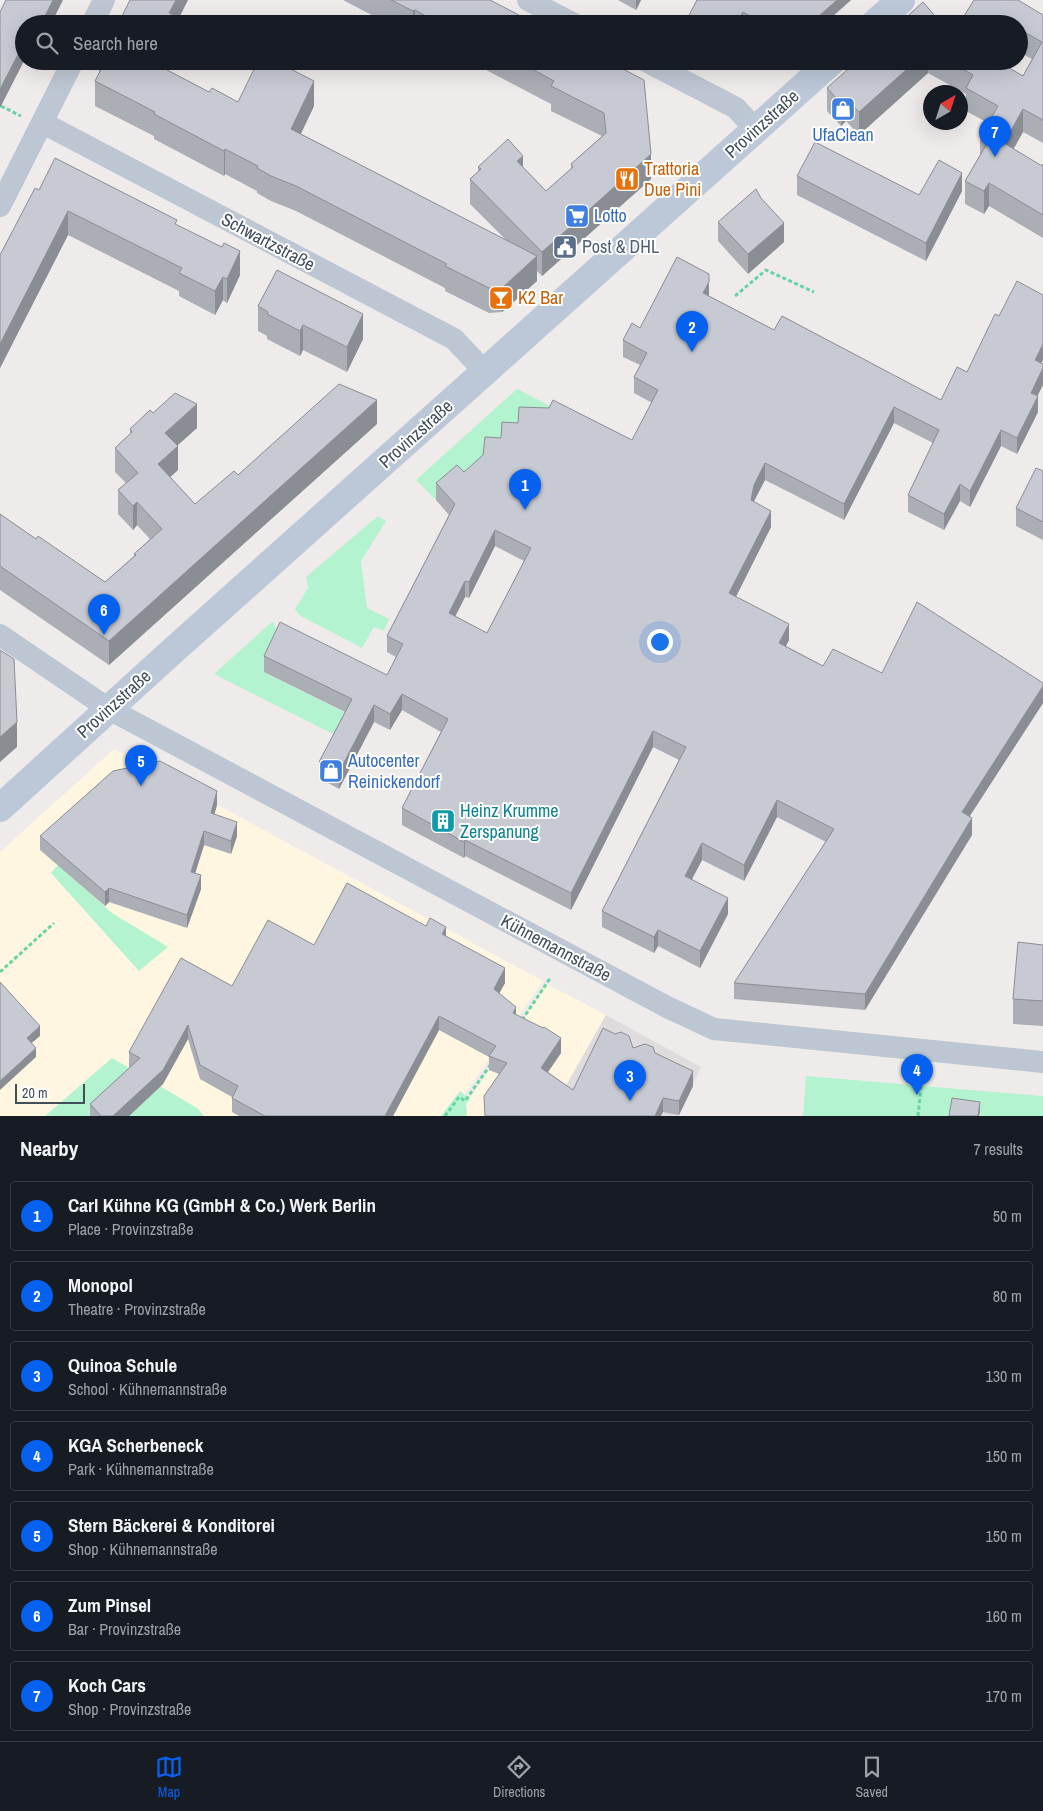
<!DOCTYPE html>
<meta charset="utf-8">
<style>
:root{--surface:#171b24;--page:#20242c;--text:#f1f3f6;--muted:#9ea1a6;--line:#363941;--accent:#0661ee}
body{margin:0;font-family:"Archivo Narrow",sans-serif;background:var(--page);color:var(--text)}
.compass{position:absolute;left:923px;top:85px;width:45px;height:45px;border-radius:50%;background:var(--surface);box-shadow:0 5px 20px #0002;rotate:39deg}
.scale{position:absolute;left:15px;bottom:12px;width:70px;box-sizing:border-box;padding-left:5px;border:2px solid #424e5b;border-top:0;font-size:14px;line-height:18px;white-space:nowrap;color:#424e5b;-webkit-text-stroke:4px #fff;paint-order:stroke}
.you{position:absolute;left:659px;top:641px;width:18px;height:18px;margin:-12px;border:4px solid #fff;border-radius:50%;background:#1a73e8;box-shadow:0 0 0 8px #1a73e833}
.badge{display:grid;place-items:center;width:32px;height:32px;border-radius:50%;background:var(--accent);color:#fff;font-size:16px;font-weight:700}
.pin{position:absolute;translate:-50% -41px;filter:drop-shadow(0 1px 2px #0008)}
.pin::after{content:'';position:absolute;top:26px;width:18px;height:15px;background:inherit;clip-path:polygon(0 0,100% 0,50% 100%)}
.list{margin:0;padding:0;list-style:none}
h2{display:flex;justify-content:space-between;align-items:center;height:65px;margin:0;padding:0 20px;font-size:21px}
h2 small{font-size:16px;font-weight:400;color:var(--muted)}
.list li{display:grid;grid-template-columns:32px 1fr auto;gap:15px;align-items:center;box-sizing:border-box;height:70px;margin:0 10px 10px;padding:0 10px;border:1px solid var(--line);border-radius:5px}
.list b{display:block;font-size:19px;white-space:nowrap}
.list p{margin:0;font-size:16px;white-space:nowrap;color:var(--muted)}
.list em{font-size:16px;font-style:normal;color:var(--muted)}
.icon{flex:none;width:28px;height:28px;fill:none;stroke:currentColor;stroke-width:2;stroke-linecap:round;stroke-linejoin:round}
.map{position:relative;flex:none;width:1043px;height:1116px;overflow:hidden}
.search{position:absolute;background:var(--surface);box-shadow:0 5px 20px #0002;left:15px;right:15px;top:15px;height:55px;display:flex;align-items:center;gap:12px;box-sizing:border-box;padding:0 18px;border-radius:28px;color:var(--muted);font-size:19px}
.sheet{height:625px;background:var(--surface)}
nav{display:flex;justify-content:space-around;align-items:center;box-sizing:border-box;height:70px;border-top:1px solid var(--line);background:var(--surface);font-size:14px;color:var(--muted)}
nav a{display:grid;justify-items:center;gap:2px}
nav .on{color:var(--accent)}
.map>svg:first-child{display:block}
.commercial{fill:#fef6e1}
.education{fill:#e0dcdd}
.green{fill:#b3f3cf}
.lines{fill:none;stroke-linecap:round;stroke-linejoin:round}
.path{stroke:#68d4a4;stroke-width:3;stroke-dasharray:4 2.5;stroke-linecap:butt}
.minor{stroke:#bdc7d3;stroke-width:22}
.secondary{stroke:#bcc8d8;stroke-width:28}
.wall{fill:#abaeb5;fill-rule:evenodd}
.shaded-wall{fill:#8b8d94}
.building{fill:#c7cad3;stroke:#8b8d94;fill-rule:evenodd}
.labels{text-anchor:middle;stroke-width:4;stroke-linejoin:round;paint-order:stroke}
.street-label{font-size:18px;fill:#424e5b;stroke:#fff}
.shop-label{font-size:18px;fill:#366cbe;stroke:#fff;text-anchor:start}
.food-label{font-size:18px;fill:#c56008;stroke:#fff;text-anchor:start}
.service-label{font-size:18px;fill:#4e5e75;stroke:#fff;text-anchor:start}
.culture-label{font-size:18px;fill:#0d838f;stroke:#fff;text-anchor:start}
</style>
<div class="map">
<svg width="1043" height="1116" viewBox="0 0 1043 1116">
<rect width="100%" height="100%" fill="#efebeb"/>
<path class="commercial" d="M114,749l429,232 -79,114 -4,-4 -19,25h-237l-7,-8 -85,-50 -67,58h-45v-264z
M547,984l59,31 -57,101h-82l-1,-12z"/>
<path class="education" d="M606,1015l95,52 -23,49h-129z"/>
<path class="green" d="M517,389l39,20 -73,63 -26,10 -21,18 -20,-20z
M378,516l8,5 -25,40 6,47 22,11 -5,12 -10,-4 -12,21 -63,-33 -4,-6 13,-21 -2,-11z
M273,621l7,17 -16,34 102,51 6,-2 -11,27 -147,-74z
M58,865l54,48 56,34 -29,24 -88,-98z
M112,1058l85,50 7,8h-159z
M806,1076l237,20v20h-240z
M460,1091l10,8 -4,5 1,12h-26z"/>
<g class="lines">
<path class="path" d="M1,106l20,10
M735,296l31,-26 48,22
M0,972l54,-49
M522,1020l29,-43
M445,1116l14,-19 6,4 26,-37
M918,1116l4,-39"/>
<path class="minor" d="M528,0l46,24
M92,24l12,-24
M646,61l90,47 20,22
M43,123l411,216 31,33
M0,206l73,-145
M0,635l109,74 558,298 47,22 329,33"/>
<path class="secondary" d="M874,24l27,-24
M0,808l167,-152 665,-595"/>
</g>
<path class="wall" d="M343,0h147l46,24h-147z
M618,0h23l-5,10z
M697,0h154l-27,24h-139z
M974,0l69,15v128l-20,-11 -10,17 29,17 1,-2v74l-54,-32 -5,8 -19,-10v-23l15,-26v-18l8,-14 -22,-12v-17l-38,-21 -69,62 -13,-14 -5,5 -14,-15v-23l30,-27h140l26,15 9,-17 -13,-7v-28h-60z
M99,61h61l-2,5 51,26 29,10 76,4 -13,28 206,107 -37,-37v-25l8,-7v-5h45l23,24 25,-22v-5l31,-28 -51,-25v-7l-82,-43h139l43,118 -109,97 -5,-5v10l-35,31 -13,1 -44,-22v-3l-149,-77 -25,-10 -14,-8v-2l-32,-17 -1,2 -70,-37v-3l-59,-30v-25l4,-8z
M797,176l122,19 43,-4 -36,70 -129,-66z
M39,190l138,35 63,50 -13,28 -4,-3 -8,15 -36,-19v-5l-111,-56 -68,133v-113z
M718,222l66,20 -36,32 -30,-33z
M709,296l65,34 167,70 26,-28 75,-9 -5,33 1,16 -21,42 -16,-8 -31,61 -10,-6 -16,29 -36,-18v-17l25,-52 -39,-20 -50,97 -79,-40 -11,21 17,26 -35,70 53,43 -3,6 37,20 59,7 161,30 -74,114 3,18 -107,175 -131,-11v-16l92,-141 -49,-25 -33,64 -42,-21 -10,19 36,35 -28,54 -42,-22 -4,7 -52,-26v-16l77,-151 -26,-13 -82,163 -106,-54 -1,2 -62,-33v-17l39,-76 -39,-22 -12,20 -16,-8 -35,67 -20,-11v-16l26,-50 -81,-40v-16l123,19 9,-18 -9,-5v-16l62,-121 -13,-15v-17l28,-11 19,-17 18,-17 131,2 20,-37 -18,-10v-16l6,-12 -17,-8v-17l17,-12zM495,546l29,15 -37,72 -32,-17 10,-19 4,1z
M258,306l105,33 -16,33 -44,-22 -3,6 -33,-17v-3l-9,-5z
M153,413l44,15 -20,18 1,24 -8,7 25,27 43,-29 139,-51 -268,241 -109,-75v-76l36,25 69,43 29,-26v-2l16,-15 -13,-14 -4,5 -15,-16v-24l8,-7 -11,-11v-24l15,-14v-5z
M1043,471v69l-27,-14v-18z
M217,805l-3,9 23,22 -6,18 -27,-9 -9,29 6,15 -14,39 -78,-26 -4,4 -65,-56v-14z
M446,936l59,47 -6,10 17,22 45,38 -13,19 25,18 60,-42 22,5 38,33 -14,29 -16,-3 -164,-38 -10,-4v-13l-50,-27 -46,86h-154l-7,-4v-15l-32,-18 -12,-40 -25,45 -34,32h-39v-12l41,-37h-2v-15l103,-66 82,-41z
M1043,945v81l-30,-2v-25z"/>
<path class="shaded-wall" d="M53,0h10l-12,24h-10z
M176,0h12l-12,24h-9l2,-11z
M636,0h5l-5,10z
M837,0h14l-27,24h-14z
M415,10v14h-2v-13z
M743,12v12h-5v-3z
M996,16v8h-5z
M24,43v18l-24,47v-19z
M148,61h12l-12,24z
M916,61h12v12l-69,62v-23z
M314,81v25l-23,48v-25z
M846,98v23l-5,5v-23z
M1023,109v23l-19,34v-23z
M225,149v25l-1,2v-25z
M651,154v25l-109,97v-24z
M523,156v25l-6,-20z
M962,173v18l-36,70v-18z
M989,183v23l-5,8v-23z
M68,211v24l-68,133v-24z
M784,223v19l-36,32v-20z
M240,251v24l-13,28v-24z
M537,256v25l-35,31v-24z
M223,277v23l-8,15v-24z
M709,282v16l-6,-5z
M363,314v25l-16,33v-25z
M303,325v25l-3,6v-25z
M1043,344v16l-8,16v-16z
M1043,368v17l-12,24v-16z
M1038,396v16l-21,42v-16z
M377,400v24l-268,241v-24z
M197,404v24l-32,28v-23z
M894,407v16l-50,97v-16z
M1001,430v16l-31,61v-16z
M178,446v24l-20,18v-24z
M765,463v17l-11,21 -3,16v-17l3,-15z
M960,484v17l-16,29v-16z
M137,502v23l-4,5v-24z
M771,511v16l-42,83v-17z
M495,530v16l-26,52v-16z
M465,581v16l-16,32v-16z
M789,624v16l-10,19v-16z
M1043,686v17l-81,125v-16z
M402,694v16l-12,20v-16z
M374,705v17l-35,67v-17z
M17,722v25l-17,15v-25z
M653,731v16l-82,163v-17z
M217,791v14l-6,21v-13z
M777,800v17l-33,64v-16z
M972,818v17l-107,175v-16z
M237,822v14l-6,18v-13z
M204,831v14l-13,41v-14z
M465,840v16l-1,2v-16z
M702,843v17l-17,32v-16z
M201,875v14l-14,39v-13z
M109,888v14l-4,4v-14z
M728,898v16l-28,54v-17z
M446,927v14l-4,-7z
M658,930v16l-4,7v-16z
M505,968v15l-11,20v-14z
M516,1007v14l-3,-8z
M439,1016v14l-46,86h-8z
M188,1025v14l-25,45 -34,32h-16z
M40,1026v10l-13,11v-9z
M561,1038v15l-20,29v-14z
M36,1048v9l-36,33v-9z
M693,1071v15l-14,29v-14z
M663,1098v14l-2,4h-6z
M980,1102v10l-1,4h-1z"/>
<path class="building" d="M6,0h47l-12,24h-17v19l-24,46v-77z
M130,0h46l-7,13 3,1 -5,10h-49z
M391,0h99l46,24h-96l-25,-14 -2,1z
M697,0h140l-27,24h-46l-21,-12 -5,9 -6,-3 -3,6h-42l-2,-1z
M974,0h44l25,15v105l-20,-11 -19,34 38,23 1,-2v51l-54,-32 -5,8 -19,-10 23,-39 -8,-5 18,-31 -32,-18 7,-13 -24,-14h48l26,15 19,-34 -23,-13v-5h-10l-13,-8 -5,8h-32z
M923,2l19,22h-43z
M952,19l4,5h-9z
M103,61h47l59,31 3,-4 26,14 20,-41h17l39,20 -23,48 246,127 -35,32h-13l-44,-22 2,-2 -151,-78 -25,-10 -14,-8 1,-2 -33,-17 -1,2 -70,-37 1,-2 -60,-31 10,-19z
M517,61h91l36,19 7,74 -109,98 -72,-73 11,-10 -3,-2 30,-28 15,17 -6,5 29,30 27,-24 -2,-3 35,-31 -2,-20 -53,-27 3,-5z
M857,61h59l-57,51 -13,-14 -5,5 -14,-15z
M815,142l104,53 20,-35 23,13 -36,70 -129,-67z
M55,158l122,62 -2,4 47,23 2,-4 16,8 -13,28 -4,-2 -8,14 -36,-18 3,-5 -114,-57 -68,133v-89l35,-67 4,2z
M756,189l5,9 23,25 -36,31 -30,-32z
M677,257l32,17v8l-6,11 71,37 8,-14 159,84 16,-33 10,5 28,-58 4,2 18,-35 26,14v49l-8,16 8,4v4l-12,25 7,3 -21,42 -16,-8 -31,61 -10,-7 -16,30 -36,-19 31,-65 -45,-23 -50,97 -79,-41 -11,22 -3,15 20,11 -42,82 60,31 -10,19 44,23 10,-17 49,24 35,-71 126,81v3l-81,126 10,6 -107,176 -131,-11 100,-154 -57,-29 -33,65 -42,-22 -17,33 43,22 -28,53 -42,-21 -4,7 -52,-26 84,-164 -33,-16 -82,162 -106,-53 -1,2 -62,-34 46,-89 -46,-25 -12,20 -16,-9 -35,67 -20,-10 33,-63 -88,-43 16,-34 107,53 16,-31 -16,-8 68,-132 -19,-21 21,-18 7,7 19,-17 2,-18 16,1 1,-16 16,1 1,-16 30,1 4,-8 79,40 26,-50 -24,-13 13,-24 -24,-13 9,-17 8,5zM495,530l36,18 -44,85 -38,-20 16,-32 4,1z
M277,270l86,44 -16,33 -44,-22 -3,6 -33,-17 1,-2 -10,-6z
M339,384l38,16 -268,241 -109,-75v-52l36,25 2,-3 67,46 31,-27 -2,-1 28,-25 -25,-27 -4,4 -15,-16 20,-17 -23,-25 17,-16 -2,-3 20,-19 3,3 22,-20 22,11 -32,29 13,13 -20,18 37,40 39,-33 4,4z
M1036,468l7,3v51l-27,-14z
M0,650l14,9 3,63 -17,15z
M160,761l57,30 -6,22 26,9 -6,19 -27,-10 -13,41 10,3 -14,40 -78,-27 -4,4 -65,-56 73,-65z
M347,883l79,43 4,-8 16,9 -4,7 63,34 -11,21 22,18 -3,6 30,15 1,-1 17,11 -20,30 32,22 30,-62 12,6 6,-2 8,4 4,12 12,-4 8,3 2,6 38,18 -14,30 -16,-3 -8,18h-170l-1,-20 23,-33 -18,-7 7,-10 -57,-30 -54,100h-120l-33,-18 6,-12 -38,-21 -12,-40 -25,45 -50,46h-12l-11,-12 50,-46 -11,-6 52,-94 51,28 36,-66 46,25z
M1018,942l25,3v56l-30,-2z
M0,982l40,44 -13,12 9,10 -36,33z
M952,1098l28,4 -2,14h-29z"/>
<defs>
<symbol id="shop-square" viewBox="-11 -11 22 22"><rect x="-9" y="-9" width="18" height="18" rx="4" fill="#3f7fe0" stroke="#fff"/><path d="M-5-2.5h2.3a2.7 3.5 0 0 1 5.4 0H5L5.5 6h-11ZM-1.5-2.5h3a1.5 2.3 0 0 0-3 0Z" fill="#fff"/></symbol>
<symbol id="restaurant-square" viewBox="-11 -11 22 22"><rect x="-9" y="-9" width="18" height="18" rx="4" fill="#e8710a" stroke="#fff"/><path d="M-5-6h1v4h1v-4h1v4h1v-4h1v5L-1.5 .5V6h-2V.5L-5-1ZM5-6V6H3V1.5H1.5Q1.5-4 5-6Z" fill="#fff"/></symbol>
<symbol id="supermarket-square" viewBox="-11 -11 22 22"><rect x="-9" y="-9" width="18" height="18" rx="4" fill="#3f7fe0" stroke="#fff"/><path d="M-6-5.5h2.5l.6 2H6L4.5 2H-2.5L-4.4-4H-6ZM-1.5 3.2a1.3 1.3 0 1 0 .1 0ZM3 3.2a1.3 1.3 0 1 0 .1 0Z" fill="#fff"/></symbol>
<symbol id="civic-square" viewBox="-11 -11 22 22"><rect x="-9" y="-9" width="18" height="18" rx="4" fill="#5c6f8a" stroke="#fff"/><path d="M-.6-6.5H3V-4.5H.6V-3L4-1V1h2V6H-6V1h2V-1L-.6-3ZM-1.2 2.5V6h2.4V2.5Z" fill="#fff"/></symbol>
<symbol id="bar-square" viewBox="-11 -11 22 22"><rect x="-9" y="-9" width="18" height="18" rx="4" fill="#e8710a" stroke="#fff"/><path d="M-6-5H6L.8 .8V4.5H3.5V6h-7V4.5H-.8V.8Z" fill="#fff"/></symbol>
<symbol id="building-square" viewBox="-11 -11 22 22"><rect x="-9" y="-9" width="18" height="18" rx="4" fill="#0f9aa8" stroke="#fff"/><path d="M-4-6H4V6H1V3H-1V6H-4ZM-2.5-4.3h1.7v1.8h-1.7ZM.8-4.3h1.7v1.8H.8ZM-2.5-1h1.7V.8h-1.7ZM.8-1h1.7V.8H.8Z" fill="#fff"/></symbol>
</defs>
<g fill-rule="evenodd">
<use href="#shop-square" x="829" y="95" width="28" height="28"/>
<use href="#restaurant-square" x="613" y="165" width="28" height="28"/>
<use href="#supermarket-square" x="563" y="202" width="28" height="28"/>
<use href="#civic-square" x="551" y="233" width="28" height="28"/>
<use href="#bar-square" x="487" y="284" width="28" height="28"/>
<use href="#shop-square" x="317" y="757" width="28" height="28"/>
<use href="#building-square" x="429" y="807" width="28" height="28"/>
</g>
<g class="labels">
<g class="street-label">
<text transform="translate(762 124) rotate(-42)" y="6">Provinzstraße</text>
<text transform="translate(268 242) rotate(28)" y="6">Schwartzstraße</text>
<text transform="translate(416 434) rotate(-42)" y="6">Provinzstraße</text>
<text transform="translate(114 704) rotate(-42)" y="6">Provinzstraße</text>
<text transform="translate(556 948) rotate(28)" y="6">Kühnemannstraße</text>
</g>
<g class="shop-label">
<text x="843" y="141" text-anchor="middle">UfaClean</text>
<text x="594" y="222">Lotto</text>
<text x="348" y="767">Autocenter<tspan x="348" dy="21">Reinickendorf</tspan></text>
</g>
<g class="food-label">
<text x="644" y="175">Trattoria<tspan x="644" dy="21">Due Pini</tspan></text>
<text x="518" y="304">K2 Bar</text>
</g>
<g class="service-label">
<text x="582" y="253">Post &amp; DHL</text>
</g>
<g class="culture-label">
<text x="460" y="817">Heinz Krumme<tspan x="460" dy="21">Zerspanung</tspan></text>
</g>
</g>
</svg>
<svg class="compass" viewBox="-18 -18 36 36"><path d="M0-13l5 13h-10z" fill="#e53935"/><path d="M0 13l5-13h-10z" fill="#9ea1a6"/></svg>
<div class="scale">20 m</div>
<div class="you"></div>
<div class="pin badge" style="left:525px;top:510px">1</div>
<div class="pin badge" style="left:692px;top:352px">2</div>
<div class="pin badge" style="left:630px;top:1101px">3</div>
<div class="pin badge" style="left:917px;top:1095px">4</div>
<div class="pin badge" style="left:141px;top:786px">5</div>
<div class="pin badge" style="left:104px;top:635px">6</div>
<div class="pin badge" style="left:995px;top:157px">7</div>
<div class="search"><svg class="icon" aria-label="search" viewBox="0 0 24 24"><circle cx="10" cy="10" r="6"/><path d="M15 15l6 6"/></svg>Search here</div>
</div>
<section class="sheet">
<h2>Nearby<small>7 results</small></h2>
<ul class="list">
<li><span class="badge">1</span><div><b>Carl Kühne KG (GmbH &amp; Co.) Werk Berlin</b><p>Place · Provinzstraße</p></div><em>50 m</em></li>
<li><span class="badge">2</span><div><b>Monopol</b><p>Theatre · Provinzstraße</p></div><em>80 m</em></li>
<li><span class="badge">3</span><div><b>Quinoa Schule</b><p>School · Kühnemannstraße</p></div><em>130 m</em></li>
<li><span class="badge">4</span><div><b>KGA Scherbeneck</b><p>Park · Kühnemannstraße</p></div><em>150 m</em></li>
<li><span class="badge">5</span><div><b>Stern Bäckerei &amp; Konditorei</b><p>Shop · Kühnemannstraße</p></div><em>150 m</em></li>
<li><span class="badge">6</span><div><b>Zum Pinsel</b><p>Bar · Provinzstraße</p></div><em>160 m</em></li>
<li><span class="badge">7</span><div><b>Koch Cars</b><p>Shop · Provinzstraße</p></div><em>170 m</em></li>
</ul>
</section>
<nav>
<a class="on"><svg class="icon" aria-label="map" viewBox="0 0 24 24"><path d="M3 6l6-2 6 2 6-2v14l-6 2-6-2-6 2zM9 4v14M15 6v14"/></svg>Map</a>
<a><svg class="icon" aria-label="directions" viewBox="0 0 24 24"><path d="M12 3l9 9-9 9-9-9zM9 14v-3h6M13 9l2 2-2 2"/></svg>Directions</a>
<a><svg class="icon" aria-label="saved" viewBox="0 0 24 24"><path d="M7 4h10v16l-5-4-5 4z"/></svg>Saved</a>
</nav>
